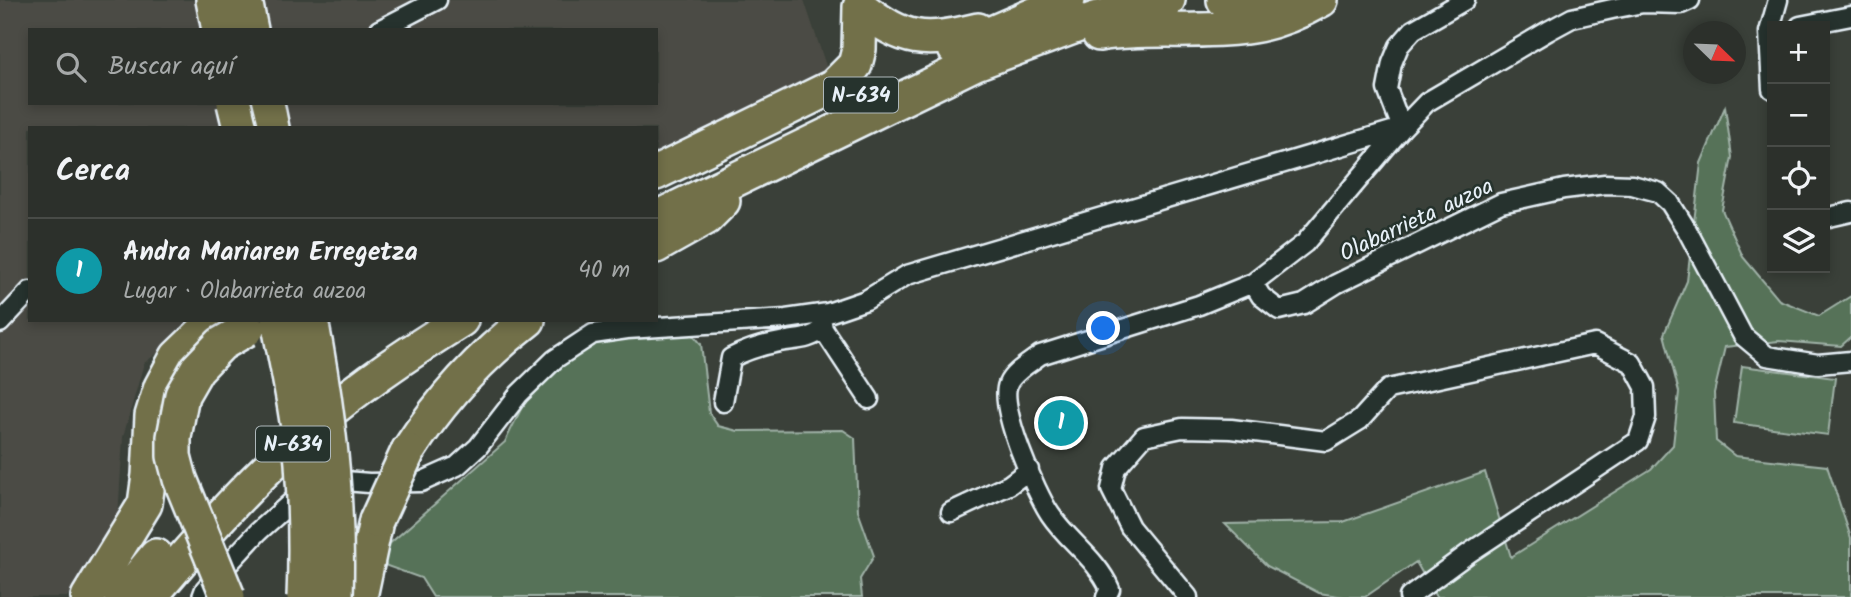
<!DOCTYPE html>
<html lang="es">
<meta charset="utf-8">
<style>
:root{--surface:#2c302b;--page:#343833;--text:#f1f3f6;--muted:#a6a9a9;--line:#484b47;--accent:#90b9f0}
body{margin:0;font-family:Kalam,sans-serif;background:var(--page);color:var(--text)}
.controls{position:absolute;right:21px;top:21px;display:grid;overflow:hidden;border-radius:0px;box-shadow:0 4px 10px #0003}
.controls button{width:63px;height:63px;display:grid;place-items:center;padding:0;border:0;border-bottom:2px solid var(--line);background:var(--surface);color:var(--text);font:35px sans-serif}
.compass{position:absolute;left:1683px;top:21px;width:63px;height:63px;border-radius:50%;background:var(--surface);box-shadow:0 4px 10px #0003;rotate:113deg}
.you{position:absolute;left:1104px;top:329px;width:24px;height:24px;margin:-18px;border:5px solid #fff;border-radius:50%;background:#1a73e8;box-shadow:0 0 0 10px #1a73e833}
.badge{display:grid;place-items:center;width:46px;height:46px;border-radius:50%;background:var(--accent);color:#fff;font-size:23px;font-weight:700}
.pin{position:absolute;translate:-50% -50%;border:4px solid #fff;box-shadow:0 2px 7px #0006}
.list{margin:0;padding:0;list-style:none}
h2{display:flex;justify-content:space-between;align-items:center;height:91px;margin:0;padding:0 28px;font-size:30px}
h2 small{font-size:23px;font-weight:400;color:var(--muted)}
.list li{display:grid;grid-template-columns:46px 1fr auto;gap:21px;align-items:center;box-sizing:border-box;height:105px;padding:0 28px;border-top:2px solid var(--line)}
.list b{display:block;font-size:26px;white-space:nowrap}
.list p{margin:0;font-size:23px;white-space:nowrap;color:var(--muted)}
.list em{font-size:23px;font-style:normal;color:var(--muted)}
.icon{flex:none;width:38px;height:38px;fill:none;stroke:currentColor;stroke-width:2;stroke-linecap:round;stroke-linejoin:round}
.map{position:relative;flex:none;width:1851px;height:597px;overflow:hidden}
.search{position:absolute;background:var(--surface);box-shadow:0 4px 10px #0003;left:28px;top:28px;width:630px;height:77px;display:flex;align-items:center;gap:18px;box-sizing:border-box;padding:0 24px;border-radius:0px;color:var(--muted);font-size:26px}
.panel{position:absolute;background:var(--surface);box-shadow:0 4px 10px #0003;left:28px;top:126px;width:630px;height:196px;border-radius:0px}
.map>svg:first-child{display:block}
.built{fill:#4b4c45;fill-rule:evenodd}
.green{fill:#577258;stroke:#a0b2a8;stroke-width:2}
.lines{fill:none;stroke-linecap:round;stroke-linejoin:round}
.street-casing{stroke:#e8f1f8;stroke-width:23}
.highway-casing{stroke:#e8f1f8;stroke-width:38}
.street{stroke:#26332d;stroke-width:18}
.highway{stroke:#726f4a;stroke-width:33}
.highway-bridge-casing{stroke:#e8f1f8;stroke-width:38;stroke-linecap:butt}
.highway-bridge{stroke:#726f4a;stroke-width:33}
.labels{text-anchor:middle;stroke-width:5;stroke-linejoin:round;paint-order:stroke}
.shield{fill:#26332d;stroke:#aeb8bb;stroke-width:2}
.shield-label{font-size:21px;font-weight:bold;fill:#e8f1f8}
.street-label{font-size:23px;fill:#e8f1f8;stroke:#26332d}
</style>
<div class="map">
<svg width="1851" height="597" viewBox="0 0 1851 597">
<rect width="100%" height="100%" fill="#3a4039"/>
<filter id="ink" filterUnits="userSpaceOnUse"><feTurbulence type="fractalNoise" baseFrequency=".0143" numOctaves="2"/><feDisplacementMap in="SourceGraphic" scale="14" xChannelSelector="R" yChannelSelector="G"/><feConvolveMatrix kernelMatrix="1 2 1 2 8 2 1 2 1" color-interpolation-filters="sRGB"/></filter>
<g filter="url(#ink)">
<path class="built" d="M0,0h804l23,69 -171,84v-25h-626v192h172l-58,43 -21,74 -5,80 -39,65 -12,15h-67zM30,30h626v73h-626z"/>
<path class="green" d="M1725,107l7,50 -10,53 21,47 36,43 40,16 32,-20v41l-10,9 -62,-5 -54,6 -11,46 2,48 19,15 92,10 24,72v59h-415l-20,-35 -51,35h-21l-25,-4 -52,-27 -42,-42 118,-2 142,-50 26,85 140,-88 22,-24 6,-53 -15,-58 23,-53 14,-118z
M687,327l14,17 8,69 9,13 20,5 105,-1 12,8 3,73 16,45 -14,23 2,18h-429l-12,-19 -34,-12 -9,-12 127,-112 35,-72 23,-26z
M1742,366l93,12 -7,57 -94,-12z"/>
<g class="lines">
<defs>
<path id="street" d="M1800,26l51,-10
M379,30l58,-30
M1772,89l-3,-57 9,-32
M1825,216l4,1 22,-5
M1253,283l8,13 18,14 25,-6 32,-20 165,-81 63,-14 41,-5 27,1 26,7 12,11 17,27 56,106 24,20 51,8 33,-3
M821,317l2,12 46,70
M0,323l30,-32
M723,402l8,-44c15,-8 32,-13 49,-16 17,-3 30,-2 43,-13
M951,512l58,-27 20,-15
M202,597l3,-8 53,-57 47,-42 40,-9 24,2 52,-1 36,-16 21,-19 41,-53 36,-35 38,-25 34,-5 159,-10 42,-6 38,-13 41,-25 495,-147 -15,-39 5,-26 7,-17 14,-16 52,-30
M1106,597l4,-8c-13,-30 -42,-48 -60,-75 -14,-21 -52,-107 -42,-130 5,-12 22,-21 32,-29l159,-50 54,-22 52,-40 97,-115 25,-26 121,-71 24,-13 40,-9 31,-6 38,1 9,-4
M1188,597l-58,-70 -19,-38 5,-21 28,-32 38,-8 49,1 95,12 34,-21 28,-31 207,-45 37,19 13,24 1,30 -8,24 -169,112 -60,44"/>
<path id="highway" d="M213,0l6,30
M245,0l6,30
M1224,0l25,4 20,-4
M860,7c46,35 63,36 118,23
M1099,34c48,-8 97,0 146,-7 27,-3 53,-14 76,-27
M955,49l113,-49
M267,103l5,25
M656,173l178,-87 21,-21 4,-16 1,-42
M656,218l320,-155 119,-44 73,-19
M656,246l50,-28 17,-17
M408,451c32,-50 73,-95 120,-131
M88,597l57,-93 4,-29 3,-59 9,-29 16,-30 26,-25 25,-12
M122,597l34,-41
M150,597c53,-63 108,-124 171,-178 43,-37 92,-69 140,-99
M360,597l16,-76"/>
</defs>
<use href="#street" class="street-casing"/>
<use href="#highway" class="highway-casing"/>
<use href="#street" class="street"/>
<use href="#highway" class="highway"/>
<defs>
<path id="highway-bridge" d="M234,103l6,25
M278,320c9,47 20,95 24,143 3,44 4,90 2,134
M311,320c18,91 28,184 25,277
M376,521l32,-70
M228,597l-48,-118 -6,-23v-19l8,-42 15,-26 24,-25 26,-15"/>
</defs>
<use href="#highway-bridge" class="highway-bridge-casing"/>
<use href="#highway-bridge" class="highway-bridge"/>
</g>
</g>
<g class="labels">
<g class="shield">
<rect x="824" y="77.5" width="74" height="35" rx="5"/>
<rect x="256" y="426.5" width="74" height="35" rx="5"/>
</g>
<g class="shield-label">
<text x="861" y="102">N-634</text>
<text x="293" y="451">N-634</text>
</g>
<g class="street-label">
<text transform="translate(1416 219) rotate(-25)" y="8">Olabarrieta auzoa</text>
</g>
</g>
</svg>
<div class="controls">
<button>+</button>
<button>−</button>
<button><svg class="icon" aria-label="locate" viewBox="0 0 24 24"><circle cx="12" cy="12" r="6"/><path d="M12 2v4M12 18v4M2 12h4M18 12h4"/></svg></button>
<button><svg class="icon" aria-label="layers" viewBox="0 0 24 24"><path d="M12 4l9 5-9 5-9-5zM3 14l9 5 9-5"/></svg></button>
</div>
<svg class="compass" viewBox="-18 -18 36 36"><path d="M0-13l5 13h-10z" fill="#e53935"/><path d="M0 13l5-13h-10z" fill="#a6a9a9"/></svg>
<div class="you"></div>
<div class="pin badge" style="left:1061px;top:423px;background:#0f9aa8">1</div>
<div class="search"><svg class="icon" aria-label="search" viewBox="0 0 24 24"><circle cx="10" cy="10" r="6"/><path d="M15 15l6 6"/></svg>Buscar aquí</div>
<section class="panel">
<h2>Cerca<small></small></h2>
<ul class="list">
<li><span class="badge" style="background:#0f9aa8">1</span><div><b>Andra Mariaren Erregetza</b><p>Lugar · Olabarrieta auzoa</p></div><em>40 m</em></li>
</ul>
</section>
</div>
